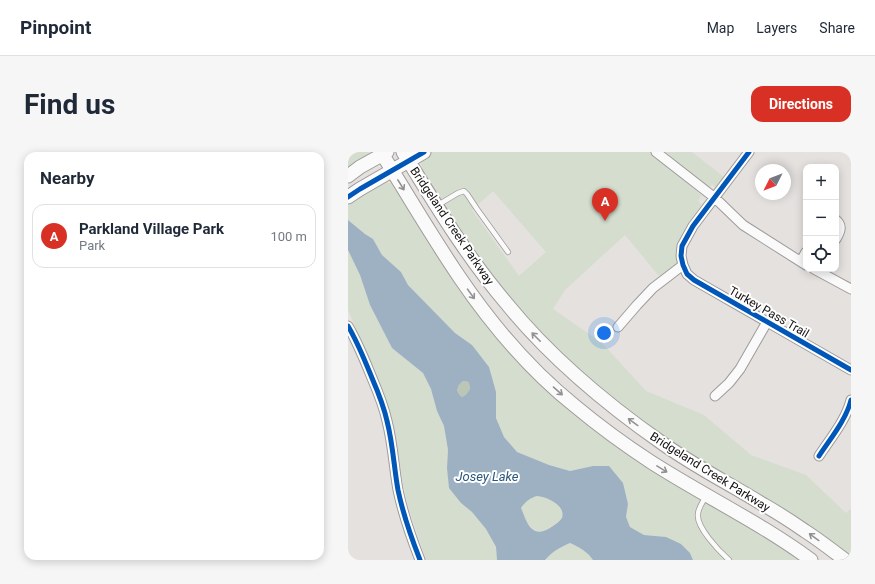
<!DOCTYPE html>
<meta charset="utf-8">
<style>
:root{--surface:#fff;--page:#f6f6f7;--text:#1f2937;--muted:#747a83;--line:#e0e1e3;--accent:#d93025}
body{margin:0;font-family:Roboto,sans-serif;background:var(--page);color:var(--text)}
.controls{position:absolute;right:12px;top:12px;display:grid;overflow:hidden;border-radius:8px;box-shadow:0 2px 10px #0003}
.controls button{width:36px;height:36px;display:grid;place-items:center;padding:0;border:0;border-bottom:1px solid var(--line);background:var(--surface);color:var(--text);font:20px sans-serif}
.compass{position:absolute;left:407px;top:12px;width:36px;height:36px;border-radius:50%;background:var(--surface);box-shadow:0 2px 10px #0003;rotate:228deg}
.you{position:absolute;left:256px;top:181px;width:14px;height:14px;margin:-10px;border:3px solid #fff;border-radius:50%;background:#1a73e8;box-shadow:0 0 0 6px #1a73e833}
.badge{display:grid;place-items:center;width:26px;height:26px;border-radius:50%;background:var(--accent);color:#fff;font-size:13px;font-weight:700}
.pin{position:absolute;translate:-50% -33px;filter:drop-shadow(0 1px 2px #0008)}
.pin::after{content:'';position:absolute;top:21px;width:14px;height:12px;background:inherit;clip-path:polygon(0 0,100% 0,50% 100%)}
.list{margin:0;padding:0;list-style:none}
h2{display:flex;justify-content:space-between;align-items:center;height:52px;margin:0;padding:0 16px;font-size:17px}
h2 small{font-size:13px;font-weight:400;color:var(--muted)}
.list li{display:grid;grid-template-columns:26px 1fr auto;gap:12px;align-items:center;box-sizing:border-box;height:64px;margin:0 8px 8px;padding:0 8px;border:1px solid var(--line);border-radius:12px}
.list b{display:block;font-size:15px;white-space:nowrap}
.list p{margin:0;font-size:13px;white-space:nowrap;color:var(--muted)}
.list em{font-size:13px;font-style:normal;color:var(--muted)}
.icon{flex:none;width:22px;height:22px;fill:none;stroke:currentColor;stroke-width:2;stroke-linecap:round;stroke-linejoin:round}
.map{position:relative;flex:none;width:503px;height:408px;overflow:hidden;border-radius:12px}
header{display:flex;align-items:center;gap:24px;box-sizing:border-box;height:56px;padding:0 20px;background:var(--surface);border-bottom:1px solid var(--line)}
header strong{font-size:19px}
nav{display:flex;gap:22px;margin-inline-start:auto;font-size:14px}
.intro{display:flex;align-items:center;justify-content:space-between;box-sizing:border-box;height:96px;padding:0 24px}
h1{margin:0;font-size:28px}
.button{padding:10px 18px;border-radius:12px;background:var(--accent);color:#fff;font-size:14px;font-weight:700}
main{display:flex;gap:24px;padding:0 24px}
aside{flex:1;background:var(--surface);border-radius:12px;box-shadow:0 2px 10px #0003}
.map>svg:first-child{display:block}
.green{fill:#d4ddce;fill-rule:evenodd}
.forest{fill:#bbc6b4}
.water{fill:#9db1c2;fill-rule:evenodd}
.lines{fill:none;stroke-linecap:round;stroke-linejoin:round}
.lane-casing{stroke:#9e9b9a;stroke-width:6}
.street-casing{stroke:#9e9b9a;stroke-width:11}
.secondary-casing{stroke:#9e9b9a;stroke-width:15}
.lane{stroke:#fbfafa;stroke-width:4.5}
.street{stroke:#fbfafa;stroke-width:9}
.secondary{stroke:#fbfafa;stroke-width:13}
.cycleway-casing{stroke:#fff;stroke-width:8}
.cycleway{stroke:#0057b8;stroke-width:5}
.oneway{stroke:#939191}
.labels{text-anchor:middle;stroke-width:4;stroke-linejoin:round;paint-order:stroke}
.street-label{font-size:12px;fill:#131110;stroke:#fff}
.water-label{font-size:13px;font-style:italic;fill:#29577d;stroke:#fff}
</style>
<header>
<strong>Pinpoint</strong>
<nav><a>Map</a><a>Layers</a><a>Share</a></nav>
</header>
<div class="intro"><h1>Find us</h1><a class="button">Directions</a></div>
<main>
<aside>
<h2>Nearby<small></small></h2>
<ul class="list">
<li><span class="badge">A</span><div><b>Parkland Village Park</b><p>Park</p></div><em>100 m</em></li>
</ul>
</aside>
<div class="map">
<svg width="503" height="408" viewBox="0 0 503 408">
<rect width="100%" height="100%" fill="#e4e1df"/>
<path class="green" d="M0,0h21c-4,8 -13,12 -21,16z
M84,0h218l50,42 1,2 -3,5 4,4c-9,11 -19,23 -23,37 -2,7 0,17 -2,21 -4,6 -12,10 -18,13l-34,-41 -60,55 -12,19 49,34 44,48 58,24 47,40 55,20 40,38 5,-4v44h-3l-5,-1 -162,-103 -34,-24 -40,-31 -32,-28 -32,-31 -31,-35 -30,-37 -24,-35 -36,-57c-3,-11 1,-14 10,-19zM145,39l53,61 -27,24 -47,-66z
M318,0h26l33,26 -9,10 -4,-4 -3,4 -26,-21z
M38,28l2,3h3l2,-2 42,66 129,153 241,160h-112l-3,-7 -24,-16 -22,-2 -14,-8 -4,-10 2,-13 -35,-38 -23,5 -21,-6 -32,-13 -13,-15 -8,-19v-26l-24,-47 -17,-12 -36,-36 -11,-12 -7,-13 -19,-17 -9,-16 -8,-5 -17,-14v-14l11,-7 -1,-3z
M0,98l12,25 10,30 22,43 31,25 8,16 6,22 7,15 4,24 -1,18 14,35 11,9 14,17 10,19 1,12h-71l-18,-54 -5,-22 -9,-59 -8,-26 -38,-89z
M189,344c10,1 29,9 25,22 -1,2 -4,4 -7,6 -8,5 -16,12 -24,3 -5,-4 -7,-13 -10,-19 4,-6 9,-10 16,-12z
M222,391c9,4 18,9 23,17h-48c8,-9 14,-12 25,-17z"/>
<path class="forest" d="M115,229h3l3,2 1,6 -4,7 -4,1 -3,-3 -2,-4 2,-5z"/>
<path class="water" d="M0,68l17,14 8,5 9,16 19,17 7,13 47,48 17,12 17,22 7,25v26l8,19 13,15 32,13 21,6 23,-5h16l14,17 5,21 -2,13 4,10 14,8 22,2 15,7 9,9 3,7h-100c-5,-8 -14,-13 -23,-17 -11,5 -17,8 -25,17h-48l-1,-13 -10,-18 -14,-17 -11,-9 -12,-15 -2,-20 1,-18 -4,-24 -7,-15 -6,-22 -8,-16 -31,-25 -22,-43 -10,-30 -12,-25zM115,229h3l3,2 1,6 -4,6 -4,2 -3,-3 -2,-4 2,-5zM189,344c10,1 29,9 25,22 -2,3 -6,6 -9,8 -8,5 -14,9 -22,2 -5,-5 -7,-14 -10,-20 4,-6 9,-10 16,-12z"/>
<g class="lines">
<defs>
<path id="lane" d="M90,53l20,-12 6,-2 3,3 10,15 31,43
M358,344c-3,6 -8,12 -8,18 -2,13 21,37 31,46"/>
<path id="street" d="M308,0l59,46 28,27 63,40
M401,0l-56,74 -11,20 -1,10 2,9 4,9 7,6 157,90
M488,68c7,6 4,12 0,19
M453,109l5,-9
M466,117l37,20
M0,174c10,17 17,35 24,52 6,14 12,29 15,43 6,23 7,47 11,69 5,24 13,47 22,70
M270,175l19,-22 16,-17 30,-23
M367,244l14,-13 11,-14 27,-47
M471,304c11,-17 27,-36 32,-56"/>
<path id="secondary" d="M33,0c26,42 51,85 79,126 32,47 70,92 115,128 24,20 50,39 76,56 53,34 110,61 160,98
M55,0c32,52 64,105 104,152 44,54 98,99 155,139 32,23 68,41 102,62 14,8 28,17 41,26 14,9 27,19 40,29
M0,24l12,-9 27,-15
M0,45l12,-8 64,-37"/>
</defs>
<use href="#lane" class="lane-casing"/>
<use href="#street" class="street-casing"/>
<use href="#secondary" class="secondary-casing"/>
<use href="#lane" class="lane"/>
<use href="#street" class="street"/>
<use href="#secondary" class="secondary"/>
<defs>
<path id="cycleway" d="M401,0l-56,74 -11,20 -1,10 2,9 4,9 7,6 157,90
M0,45l12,-8 64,-37
M0,174c10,17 17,35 24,52 6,14 12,29 15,43 6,23 7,47 11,69 5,24 13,47 22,70
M471,304c11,-17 27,-36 32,-56"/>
</defs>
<use href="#cycleway" class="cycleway-casing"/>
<use href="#cycleway" class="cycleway"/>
</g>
<defs><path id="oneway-shaft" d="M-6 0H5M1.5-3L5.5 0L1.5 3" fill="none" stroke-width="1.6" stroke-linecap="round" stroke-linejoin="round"/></defs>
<g class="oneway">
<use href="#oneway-shaft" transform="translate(53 33) rotate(58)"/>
<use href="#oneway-shaft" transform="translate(123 142) rotate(54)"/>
<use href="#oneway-shaft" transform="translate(188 185) rotate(-135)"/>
<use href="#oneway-shaft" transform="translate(210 239) rotate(41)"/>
<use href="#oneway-shaft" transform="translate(285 270) rotate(-144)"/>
<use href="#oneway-shaft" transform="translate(314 317) rotate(31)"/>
<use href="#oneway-shaft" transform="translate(466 385) rotate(-144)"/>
</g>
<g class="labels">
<g class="street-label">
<text transform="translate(104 74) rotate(56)" y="4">Bridgeland Creek Parkway</text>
<text transform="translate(421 160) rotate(30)" y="4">Turkey Pass Trail</text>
<text transform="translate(362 320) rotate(32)" y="4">Bridgeland Creek Parkway</text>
</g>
<g class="water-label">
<text x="139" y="329">Josey Lake</text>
</g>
</g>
</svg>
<div class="controls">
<button>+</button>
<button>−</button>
<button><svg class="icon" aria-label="locate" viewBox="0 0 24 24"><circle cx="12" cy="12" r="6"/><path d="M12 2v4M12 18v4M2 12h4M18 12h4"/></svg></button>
</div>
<svg class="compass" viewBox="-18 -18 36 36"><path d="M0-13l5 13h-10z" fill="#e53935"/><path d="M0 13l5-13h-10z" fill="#747a83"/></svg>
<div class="you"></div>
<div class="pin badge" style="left:257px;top:69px">A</div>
</div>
</main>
